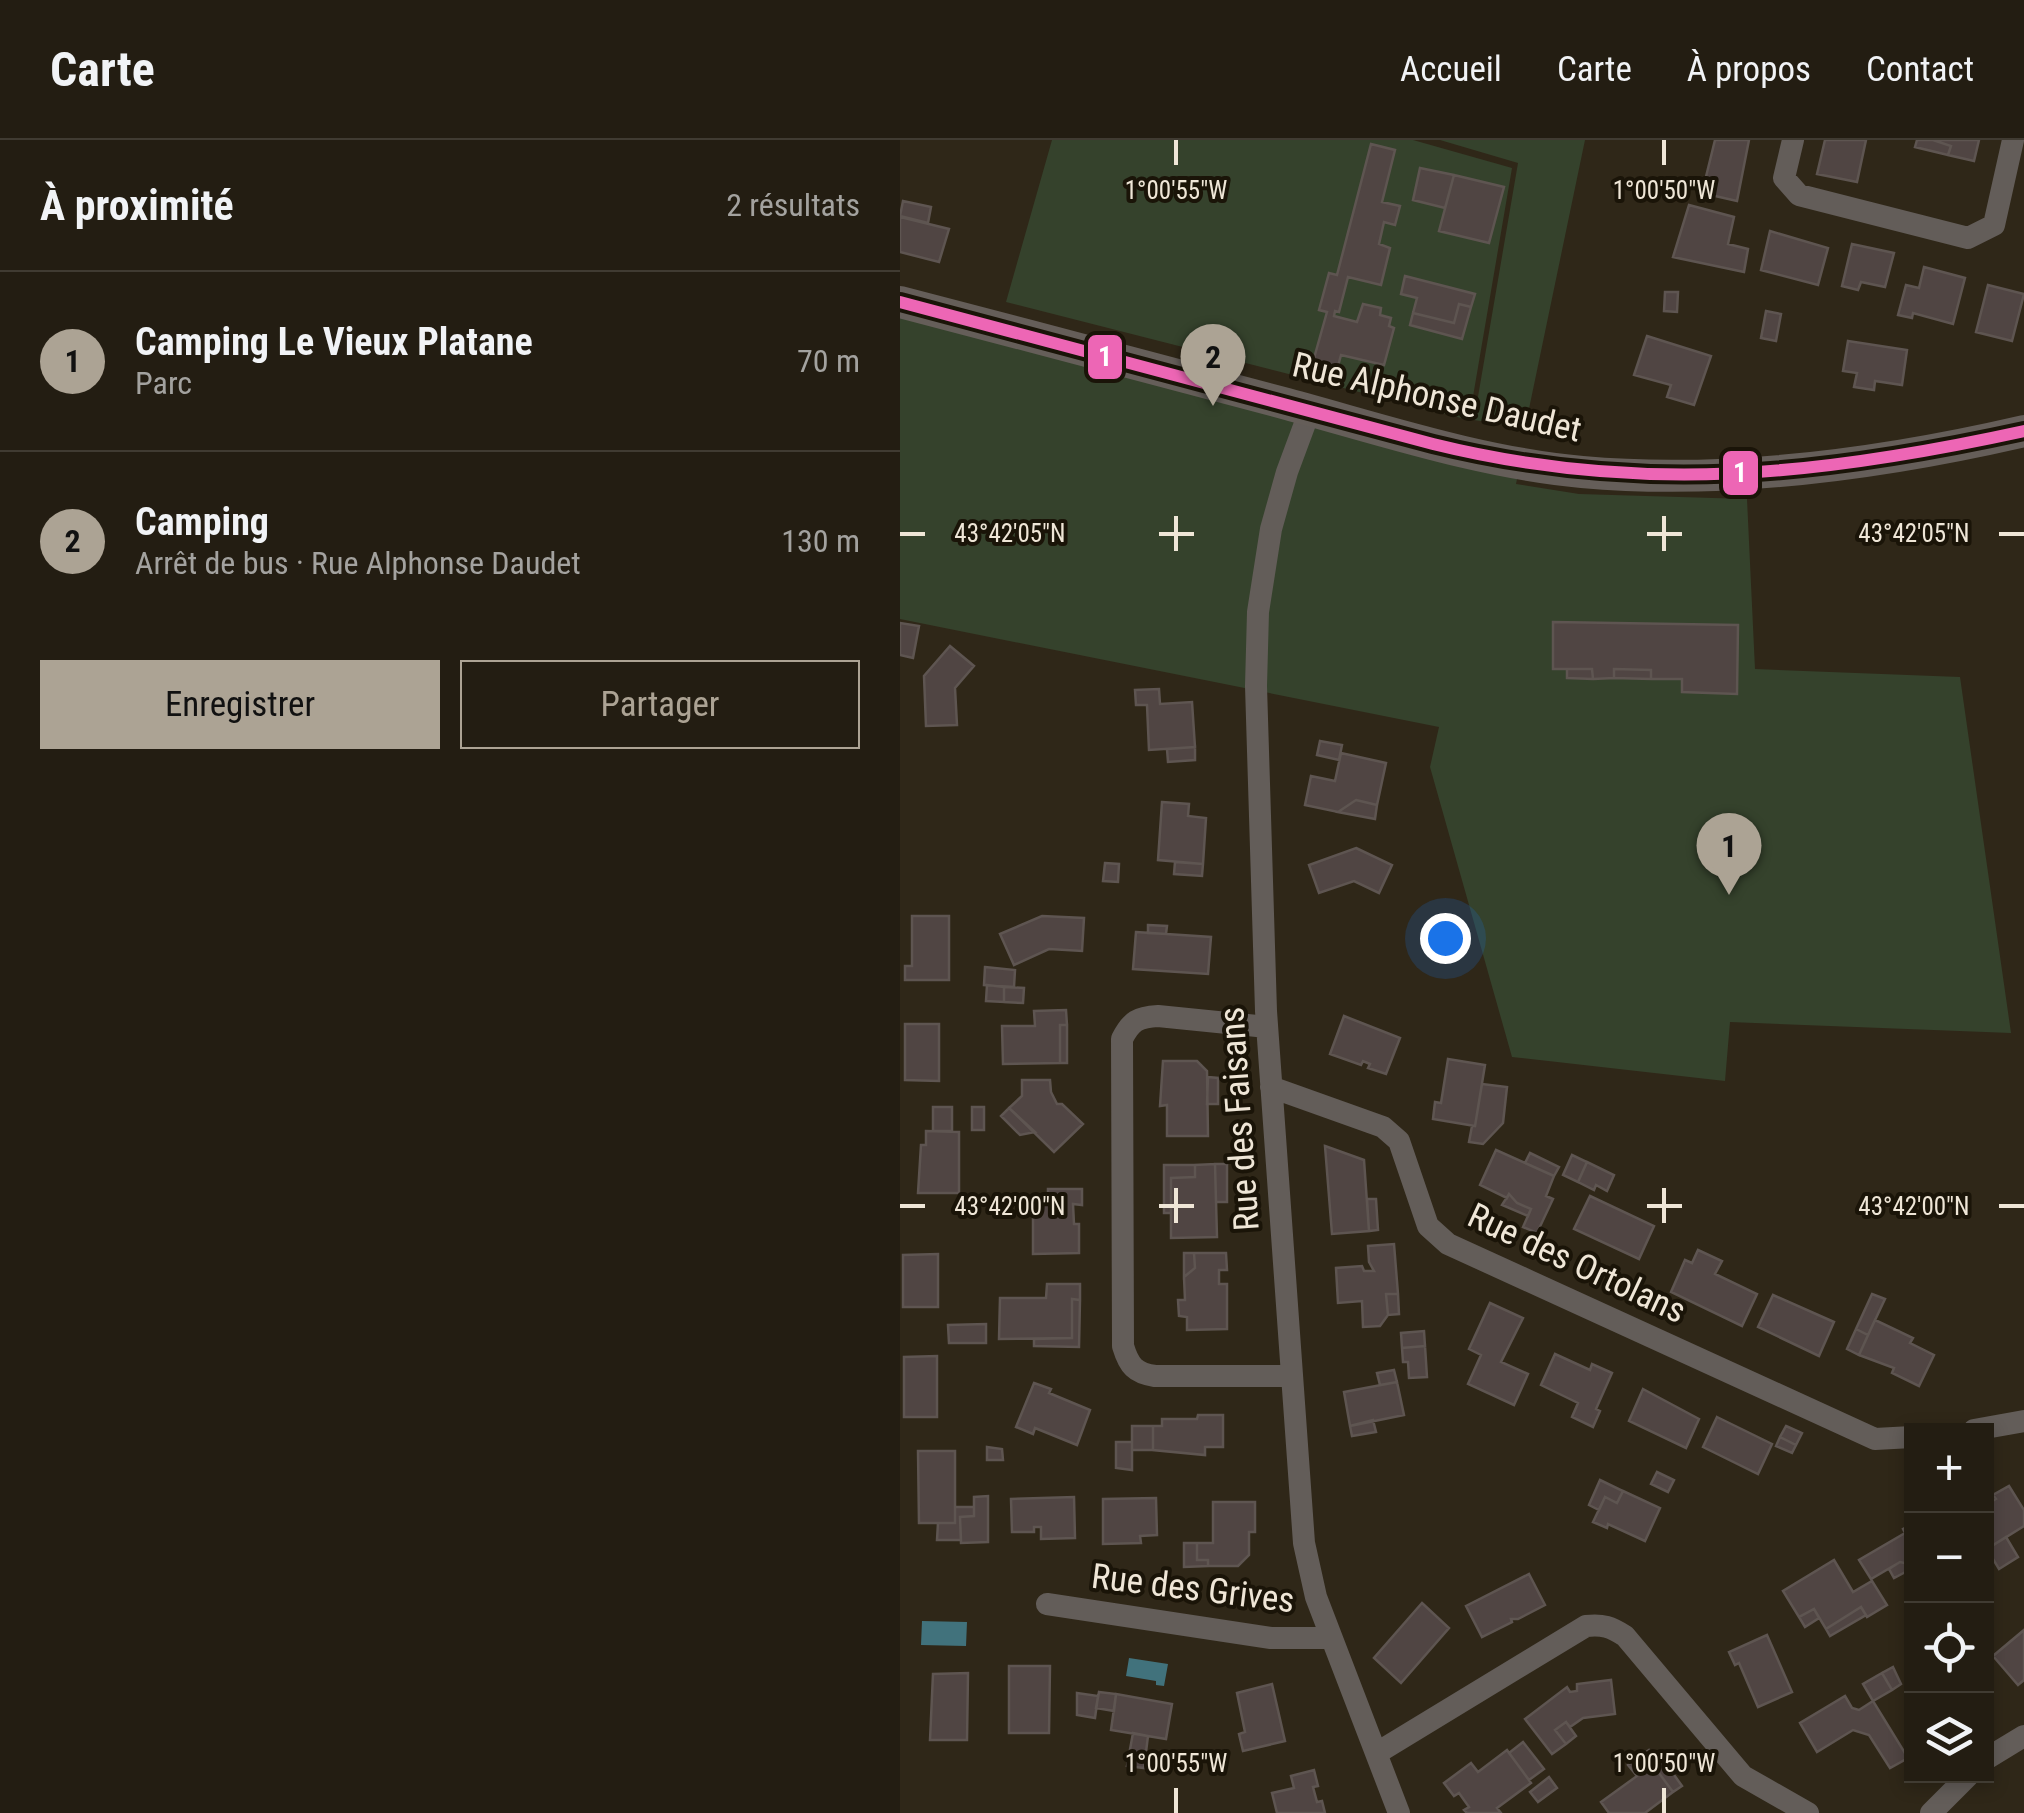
<!DOCTYPE html>
<html lang="fr">
<meta charset="utf-8">
<style>
:root{--surface:#231d12;--page:#2f2a20;--text:#f1f3f6;--muted:#a3a29f;--line:#403b32;--accent:#aca394}
body{margin:0;font-family:"Roboto Condensed",sans-serif;background:var(--page);color:var(--text)}
.controls{position:absolute;right:30px;bottom:30px;display:grid;overflow:hidden;border-radius:0px;box-shadow:0 5px 15px #0003}
.controls button{width:90px;height:90px;display:grid;place-items:center;padding:0;border:0;border-bottom:2px solid var(--line);background:var(--surface);color:var(--text);font:50px sans-serif}
.you{position:absolute;left:545px;top:798px;width:35px;height:35px;margin:-25px;border:8px solid #fff;border-radius:50%;background:#1a73e8;box-shadow:0 0 0 15px #1a73e833}
.badge{display:grid;place-items:center;width:65px;height:65px;border-radius:50%;background:var(--accent);color:#111;font-size:32px;font-weight:700}
.pin{position:absolute;translate:-50% -82px;filter:drop-shadow(0 2px 5px #0008)}
.pin::after{content:'';position:absolute;top:52px;width:35px;height:30px;background:inherit;clip-path:polygon(0 0,100% 0,50% 100%)}
.list{margin:0;padding:0;list-style:none}
h2{display:flex;justify-content:space-between;align-items:center;height:130px;margin:0;padding:0 40px;font-size:42px}
h2 small{font-size:32px;font-weight:400;color:var(--muted)}
.list li{display:grid;grid-template-columns:65px 1fr auto;gap:30px;align-items:center;box-sizing:border-box;height:180px;padding:0 40px;border-top:2px solid var(--line)}
.list b{display:block;font-size:38px;white-space:nowrap}
.list p{margin:0;font-size:32px;white-space:nowrap;color:var(--muted)}
.list em{font-size:32px;font-style:normal;color:var(--muted)}
.actions{display:flex;gap:20px;padding:30px 40px}
.actions a{flex:1;padding:22px 0;border:2px solid var(--accent);border-radius:0px;text-align:center;font-size:35px;color:var(--accent)}
.actions .main{background:var(--accent);color:#111}
.icon{flex:none;width:55px;height:55px;fill:none;stroke:currentColor;stroke-width:2;stroke-linecap:round;stroke-linejoin:round}
.map{position:relative;flex:none;width:1124px;height:1673px;overflow:hidden}
header{display:flex;align-items:center;gap:60px;box-sizing:border-box;height:140px;padding:0 50px;background:var(--surface);border-bottom:2px solid var(--line)}
header strong{font-size:48px}
nav{display:flex;gap:55px;margin-inline-start:auto;font-size:35px}
main{display:flex}
aside{flex:1;background:var(--surface)}
.map>svg:first-child{display:block}
.green{fill:#35422c}
.water{fill:#41727c}
.building{fill:#504543;stroke:#5e5551;stroke-width:2.5}
.lines{fill:none;stroke-linecap:round;stroke-linejoin:round}
.street{stroke:#635d59;stroke-width:22}
.secondary{stroke:#655e59;stroke-width:32}
.bus-1-casing{stroke:#1a1408;stroke-width:20}
.bus-1{stroke:#ed66b5;stroke-width:12}
.ticks{fill:none;stroke:#efe6d7;stroke-width:4}
.labels{text-anchor:middle;stroke-width:8;stroke-linejoin:round;paint-order:stroke}
.street-label{font-size:35px;fill:#efe6d7;stroke:#1a1408}
.ticks-label{font-size:25px;text-anchor:middle;fill:#efe6d7;stroke:#1a1408;stroke-width:8;stroke-linejoin:round;paint-order:stroke}
.line-badge{stroke:#1a1408;stroke-width:4}
.badge-label{font-size:28px;text-anchor:middle;font-weight:bold;fill:#fff}
</style>
<header>
<strong>Carte</strong>
<nav><a>Accueil</a><a>Carte</a><a>À propos</a><a>Contact</a></nav>
</header>
<main>
<aside>
<h2>À proximité<small>2 résultats</small></h2>
<ul class="list">
<li><span class="badge">1</span><div><b>Camping Le Vieux Platane</b><p>Parc</p></div><em>70 m</em></li>
<li><span class="badge">2</span><div><b>Camping</b><p>Arrêt de bus · Rue Alphonse Daudet</p></div><em>130 m</em></li>
</ul>
<div class="actions"><a class="main">Enregistrer</a><a>Partager</a></div>
</aside>
<div class="map">
<svg width="1124" height="1673" viewBox="0 0 1124 1673">
<rect width="100%" height="100%" fill="#2f2718"/>
<path class="green" d="M152,0h361l99,28 -43,252 -463,-118z
M540,0h145l-60,288 -51,-8 44,-257z
M0,164l618,170 -2,10 63,10 168,5 8,170 205,8 51,356 -281,-11 -5,59 -213,-24 -82,-290 9,-40 -539,-108z"/>
<path class="water" d="M22,1481l45,1 -1,24 -45,-1z
M229,1518l39,6 -4,22 -8,-1v-4l-30,-5z"/>
<path class="building" d="M815,0h34l-12,61 -35,-8z
M925,0h41l-9,42 -40,-8z
M1017,0h16l18,6 -3,9 -33,-8z
M1033,0h46l-5,21 -26,-6 3,-9z
M471,4l24,6 -13,52 18,4 -5,19 -11,-3 -5,22 11,4 -9,37 -33,-8 -9,35 -4,-1 -1,5 23,6 6,-18 18,4 -1,7 11,3 -2,8 5,2 -10,37 -43,-10 -7,26 -25,-5 18,-64 -8,-2 10,-37 8,2z
M520,28l34,7 -9,33 -32,-8z
M554,35l50,12 -15,56 -50,-12z
M3,61l28,6 -3,16 -28,-7z
M789,65l45,12 -6,27 20,5 -4,23 -71,-15z
M0,77l49,12 -10,33 -39,-10z
M870,91l58,17 -10,37 -57,-15z
M952,104l42,9 -9,34 -24,-5 -3,8 -16,-4z
M1024,127l41,11 -12,46 -40,-11 -1,5 -14,-3 8,-30 13,3z
M505,136l70,18 -4,13 -12,-3 -5,19 -41,-10 4,-15 -16,-4z
M1088,145l36,9 -12,47 -36,-9z
M765,152h13l-1,20 -13,-1z
M559,164l12,3 -9,32 -52,-14 3,-12 41,10z
M866,171l15,3 -5,27 -15,-3z
M747,196l64,20 -17,49 -27,-8 4,-12 -37,-10z
M948,201l59,9 -5,35 -27,-4 -1,9 -20,-3 3,-14 -14,-2z
M653,482l185,3 -1,69 -55,-2v-13h-31v-9l-37,-1v9l-21,1 -1,-10h-39z
M0,483l19,3 -6,32 -13,-3z
M50,506l24,20 -19,22 2,37 -31,1 -2,-50z
M667,529h25l1,10 -26,-1z
M714,529l37,1v9l-37,-1z
M259,549l1,15 32,-2 3,45 -46,3 -2,-45h-11l-1,-15z
M420,601l22,4 -3,15 -22,-5z
M295,607v13l-27,2 -1,-13z
M441,613l45,10 -9,42 -21,-5 -18,12 -33,-7 6,-29 24,5z
M456,660l21,5 -2,14 -37,-7z
M262,662l27,2 -1,12 18,2 -3,46 -45,-4z
M456,708l36,17 -13,28 -25,-12 -35,12 -10,-28z
M275,722l28,2 -1,12 -28,-2z
M205,723l14,1 -1,18 -15,-1z
M12,776h37v64h-44v-14h7z
M142,776l42,2 -2,33 -33,-2 -35,16 -14,-31z
M248,785l19,1 -1,8 -18,-1z
M236,792l75,5 -3,37 -75,-5z
M85,827l30,3 -1,17 -30,-2z
M87,845l17,2v15l-18,-1z
M104,847l20,1 -1,15 -19,-1z
M166,870l1,15h-7v38l-57,1 -1,-38h33l-1,-15z
M444,876l56,22 -14,36 -18,-6 2,-4 -7,-3 -2,4 -31,-11z
M5,884h34v57l-34,-1z
M160,885h7v38h-7z
M548,919l37,6 -10,61 -42,-7 2,-17 6,1z
M263,921h34l10,10 1,65h-41v-31l-7,1z
M308,937l10,1v26h-11z
M122,940h28l1,12 6,12h5l21,20 -29,28 -45,-44 13,-12z
M582,944l25,3 -4,36 -20,21 -14,-2 3,-16h3z
M33,967h19v24h-19z
M72,967h12v23h-12z
M109,968l26,24 -15,3 -19,-19z
M26,991l33,1v61h-41l3,-48h5z
M425,1006l39,14 5,71 -37,3z
M596,1010l58,26 -8,20 7,3 -16,34 -14,-6 8,-18 -14,-6 -8,-9 -2,4 -27,-13z
M630,1013l29,14 -5,9 -29,-13z
M672,1015l15,7 -9,20 -15,-7z
M687,1022l27,13 -7,16 -11,-6 -2,5 -16,-8z
M315,1024h12v38h-11z
M315,1024l2,73 -46,1v-60l24,-1v-12z
M264,1025h31v12l-24,1v35h-7z
M148,1049h34v16l-9,-1 1,20h5v29l-46,1v-49l15,-1z
M609,1054l8,9 14,6 -3,7 -26,-11z
M690,1056l64,30 -15,33 -65,-30z
M467,1059h9l2,31 -9,1z
M494,1104l4,50h-12l2,21 -8,11 -17,1 -1,-26 -24,2 -2,-35 26,-2 2,5h10l-5,-9 -1,-16z
M798,1110l24,11 -7,13 42,20 -15,32 -71,-34 14,-32 7,3z
M284,1113h10l1,15 -11,9z
M294,1113h32l1,17h-8v14h8v45l-40,1v-13l-8,-1 -1,-16h7l-1,-23 11,-9z
M38,1114v53h-35v-52z
M147,1144h33v16l-8,-1v39l-73,1 1,-41h46z
M486,1154h12l1,20 -11,1z
M972,1154l13,5 -17,36 -12,-6z
M873,1155l61,27 -15,34 -61,-29z
M172,1159l8,1 -1,47 -45,-1v-7l38,-1z
M590,1163l33,15 -22,44 27,12 -14,31 -46,-21 13,-29 -12,-6z
M975,1180l38,18 -3,5 24,12 -15,31 -27,-13 2,-5 -35,-13z
M86,1184v19h-37l-1,-18z
M956,1189l12,6 -9,20 -12,-6z
M524,1191l1,15 -23,2 -1,-15z
M525,1206l2,31 -18,1 -1,-16h-5l-1,-14z
M655,1214l35,16 2,-6 20,9 -16,36 4,2 -7,16 -21,-10 6,-14 -37,-18z
M37,1216v61h-33v-60z
M494,1230l3,12 -17,3 -3,-12z
M497,1242l7,33 -54,11 -6,-34z
M134,1243l17,6 -2,4 41,17 -13,35 -42,-17 -2,6 -17,-7z
M743,1249l56,30 -13,29 -57,-27z
M298,1275h25v32h-18v8l-52,-5v-24h9v-7h35z
M817,1277l55,27 -14,30 -55,-27z
M473,1280l3,12 -24,4 -2,-10z
M232,1286h21v24h-21z
M886,1286l16,7 -6,12 -16,-8z
M880,1297l16,8 -4,8 -16,-7z
M216,1302h16v28l-16,-2z
M87,1307l15,2 1,11h-16z
M18,1311h37v72h-36z
M757,1332l17,8 -6,12 -17,-8z
M700,1340l23,11 -6,12 -12,-6 -6,13 -10,-5z
M1109,1346l15,24v16l-37,23 -1,-44 10,-6 -3,-4z
M723,1351l37,17 -15,33 -37,-17 -1,4 -14,-6 12,-25 12,6z
M88,1356v46l-27,1 -1,-26 14,-1v-19z
M174,1357l1,41 -34,1v-12h-7v5h-22l-1,-33z
M256,1358l1,37 -17,1 1,7 -38,1v-45z
M313,1362h42v30h-6v23l-11,11h-30v-6h-11v-17h16z
M55,1367h19v9l-14,1 1,23h-24l1,-17h17z
M1012,1384v45l-3,-5 -9,-2 -29,17 -12,-19 46,-27 -2,-4z
M1106,1397l12,20 -19,12 -12,-20z
M284,1403h13v17h11v6l-24,1z
M934,1420l19,32 19,-11 15,24 -20,12 -6,-10 -35,22 -12,-20 -15,8 -16,-26z
M1000,1422l9,2 2,5 -17,9 -5,-9z
M629,1434l16,31 -27,14h-7l1,3 -30,15 -16,-31z
M522,1463l27,25 -48,55 -27,-25z
M961,1467l5,8 -36,21 -4,-7z
M914,1469l5,9 -14,9 -6,-10z
M1124,1490v50l-6,5 -25,-29z
M867,1495l25,57 -34,15 -19,-44 -4,2 -6,-13z
M109,1526h41l-1,67h-40z
M993,1527l8,17 -9,6 -10,-17z
M68,1533l-1,67h-37l3,-66z
M982,1533l10,17 -19,11 -10,-17z
M711,1540l4,34 -32,4 -13,9 -4,-5 -11,8 11,14 -14,10 -27,-35 42,-32 3,5 7,-1v-7z
M372,1544l13,57 -42,10 -4,-17 6,-2 -8,-39z
M199,1552l17,2 -2,17 -18,-3z
M177,1553l21,3 -3,22 -18,-3z
M216,1554l56,10 -6,35 -55,-9z
M945,1556l7,12 7,2 14,-9 35,57 -18,10 -21,-33 -16,-5 -36,22 -17,-29z
M666,1582l10,14 -10,8 -11,-14z
M233,1593l15,3 -4,32 -17,-2z
M623,1602l21,27 -15,11 -20,-27z
M607,1610l24,33 -34,25 4,5h-34l-3,-3 5,-3 -10,-14 -5,3 -10,-13 27,-20 7,9z
M749,1610l9,12 -5,3 20,27 -28,21h-36l-8,-11 36,-26 -9,-11z
M762,1618l20,28 -9,6 -20,-27z
M414,1630l4,16 -5,1 4,15 5,-1 3,12h-48l-5,-20 22,-5 -3,-12z
M649,1637l8,11 -19,14 -8,-10z"/>
<g class="lines">
<path class="street" d="M893,0l-9,38 15,17 169,43 26,-13 19,-85
M410,270l-23,62 -16,57 -13,83 -2,74 10,325 38,532 12,54 83,216
M367,887l-109,-11c-20,1 -27,5 -36,23l1,307c6,20 12,27 32,30h137
M371,947l112,40 16,14 29,85 20,18 427,195 37,-2
M1074,1290l50,-9
M147,1464l224,34h60
M477,1613l209,-127c17,-2 25,1 39,10l118,140 65,37
M1086,1619l38,-23
M1031,1673l37,-37"/>
<path class="secondary" d="M0,162c129,34 259,67 387,102 96,26 195,59 295,68 146,13 299,-8 442,-41"/>
<defs>
<path id="bus-1" d="M0,162l533,142c207,51 385,32 591,-13"/>
</defs>
<use href="#bus-1" class="bus-1-casing"/>
<use href="#bus-1" class="bus-1"/>
</g>
<path class="ticks" d="M276,0v25M764,0v25M276,376v35M764,376v35M0,394h25M259,394h35M747,394h35M1099,394h25M276,1048v35M764,1048v35M0,1066h25M259,1066h35M747,1066h35M1099,1066h25M276,1648v25M764,1648v25"/>
<g class="labels">
<g class="street-label">
<text transform="translate(537 257) rotate(13)" y="12">Rue Alphonse Daudet</text>
<text transform="translate(339 979) rotate(-94)" y="12">Rue des Faisans</text>
<text transform="translate(677 1123) rotate(25)" y="12">Rue des Ortolans</text>
<text transform="translate(293 1448) rotate(7)" y="12">Rue des Grives</text>
</g>
</g>
<g class="ticks-label">
<text x="276" y="59">1°00'55"W</text>
<text x="764" y="59">1°00'50"W</text>
<text x="110" y="402">43°42'05"N</text>
<text x="1014" y="402">43°42'05"N</text>
<text x="110" y="1075">43°42'00"N</text>
<text x="1014" y="1075">43°42'00"N</text>
<text x="276" y="1632">1°00'55"W</text>
<text x="764" y="1632">1°00'50"W</text>
</g>
<g class="line-badge">
<rect x="186" y="193" width="38" height="48" rx="10" fill="#ed66b5"/>
<rect x="821" y="309" width="39" height="48" rx="10" fill="#ed66b5"/>
</g>
<g class="badge-label">
<text x="205" y="226">1</text>
<text x="840" y="342">1</text>
</g>
</svg>
<div class="controls">
<button>+</button>
<button>−</button>
<button><svg class="icon" aria-label="locate" viewBox="0 0 24 24"><circle cx="12" cy="12" r="6"/><path d="M12 2v4M12 18v4M2 12h4M18 12h4"/></svg></button>
<button><svg class="icon" aria-label="layers" viewBox="0 0 24 24"><path d="M12 4l9 5-9 5-9-5zM3 14l9 5 9-5"/></svg></button>
</div>
<div class="you"></div>
<div class="pin badge" style="left:829px;top:755px">1</div>
<div class="pin badge" style="left:313px;top:266px">2</div>
</div>
</main>
